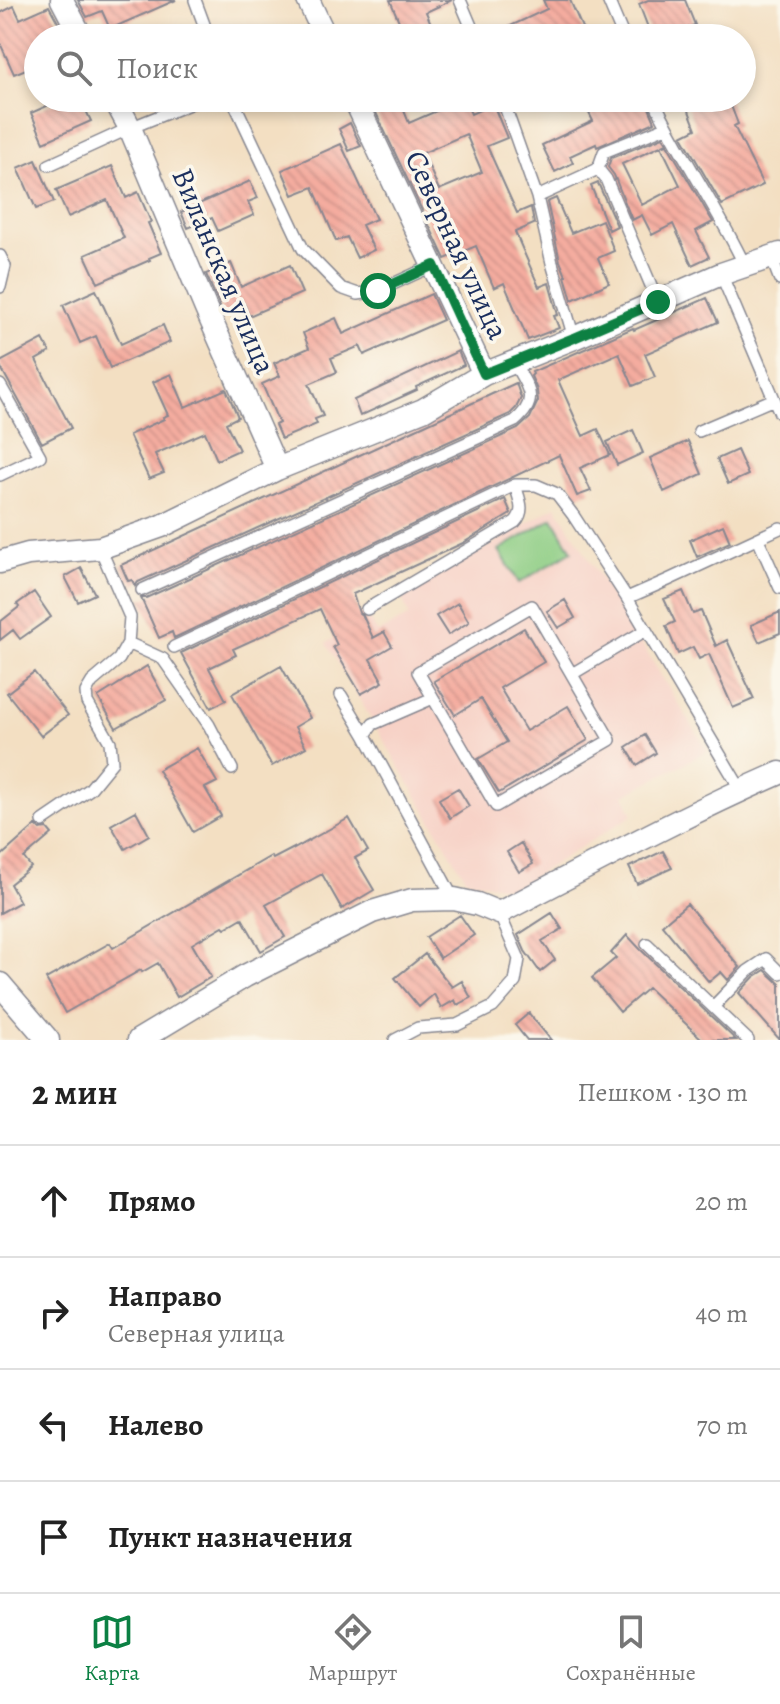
<!DOCTYPE html>
<html lang="ru">
<meta charset="utf-8">
<style>
:root{--surface:#fff;--page:#f6f6f6;--text:#222;--muted:#767676;--line:#e0e0e0;--accent:#0b8043}
body{margin:0;font-family:Alegreya,serif;background:var(--page);color:var(--text)}
.stop{position:absolute;width:24px;height:24px;margin:-18px;border:6px solid #0b8043;border-radius:50%;background:#fff}
.stop.end{background:#0b8043;border-color:#fff;box-shadow:0 2px 8px #0008}
.list{margin:0;padding:0;list-style:none}
h2{display:flex;justify-content:space-between;align-items:center;height:104px;margin:0;padding:0 32px;font-size:34px}
h2 small{font-size:26px;font-weight:400;color:var(--muted)}
.list li{display:grid;grid-template-columns:52px 1fr auto;gap:24px;align-items:center;box-sizing:border-box;height:112px;padding:0 32px;border-top:2px solid var(--line)}
.list b{display:block;font-size:30px;white-space:nowrap}
.list p{margin:0;font-size:26px;white-space:nowrap;color:var(--muted)}
.list em{font-size:26px;font-style:normal;color:var(--muted)}
.icon{flex:none;width:44px;height:44px;fill:none;stroke:currentColor;stroke-width:2;stroke-linecap:round;stroke-linejoin:round}
.map{position:relative;flex:none;width:780px;height:1040px;overflow:hidden}
.search{position:absolute;background:var(--surface);box-shadow:0 4px 12px #0003;left:24px;right:24px;top:24px;height:88px;display:flex;align-items:center;gap:20px;box-sizing:border-box;padding:0 28px;border-radius:44px;color:var(--muted);font-size:30px}
.sheet{height:552px;background:var(--surface)}
nav{display:flex;justify-content:space-around;align-items:center;box-sizing:border-box;height:112px;border-top:2px solid var(--line);background:var(--surface);font-size:22px;color:var(--muted)}
nav a{display:grid;justify-items:center;gap:4px}
nav .on{color:var(--accent)}
.map>svg:first-child{display:block}
.built{fill:#f7d1c6}
.green{fill:#8ecd84;stroke:#547e71;stroke-width:2}
.building{fill:url(#building-back-hatch);fill-rule:evenodd}
.lines{fill:none;stroke-linecap:round;stroke-linejoin:round}
.service-casing{stroke:#878790;stroke-width:14}
.minor-casing{stroke:#878790;stroke-width:25}
.service{stroke:#fff;stroke-width:11}
.minor{stroke:#fff;stroke-width:22}
.route{stroke:#0b8043;stroke-width:10}
.labels{text-anchor:middle;stroke-width:7;stroke-linejoin:round;paint-order:stroke}
.street-label{font-size:30px;fill:#1b2f5e;stroke:#fbf7ec}
</style>
<div class="map">
<svg width="780" height="1040" viewBox="0 0 780 1040">
<defs>
<pattern id="building-back-hatch" width="6" height="6" patternUnits="userSpaceOnUse" patternTransform="scale(2)"><rect width="6" height="6" fill="#f4ac9f"/><path d="M-1 5l2 2M0 0l6 6M5-1l2 2" fill="none" stroke="#d1948b"/></pattern>
</defs>
<rect width="100%" height="100%" fill="#fbf7ec"/>
<filter id="ink" filterUnits="userSpaceOnUse"><feTurbulence type="fractalNoise" baseFrequency=".0125" numOctaves="2"/><feDisplacementMap in="SourceGraphic" scale="16" xChannelSelector="R" yChannelSelector="G"/><feConvolveMatrix kernelMatrix="1 2 1 2 8 2 1 2 1" color-interpolation-filters="sRGB"/></filter>
<filter id="wash" filterUnits="userSpaceOnUse"><feTurbulence type="fractalNoise" baseFrequency=".006" numOctaves="4" result="noise"/><feDisplacementMap in="SourceGraphic" scale="32" xChannelSelector="R" yChannelSelector="G"/><feGaussianBlur stdDeviation="1.8" result="paint"/><feColorMatrix in="noise" values="0 0 0 0 0 0 0 0 0 0 0 0 0 0 0 0 0 1.4 0 .05"/><feComposite in="paint" operator="in"/></filter>
<g filter="url(#wash)">
<rect width="100%" height="100%" fill="#f3dfc2"/>
<path class="built" d="M556,506l152,245 -84,44 9,20 -120,74 -47,-10 -140,-236 43,-24 9,14 31,-17 -7,-18z"/>
<path class="green" d="M553,518l19,33 -53,32 -20,-33z"/>
<g id="blocks">
<path class="building" d="M78,0h98l-66,29 -8,-18 -15,6z
M390,0h62l-26,12 11,26h-31z
M543,0h27l13,30 -18,8h-80l62,-29z
M648,0h37l10,25 -32,13h-11l-13,-34z
M14,6l6,13 29,-13 12,22 -2,1 4,9h-25v26l-24,10 -14,-31v-30z
M65,98h15l11,23 -47,21 -13,-29z
M369,98h30l10,25 55,-24 7,15 22,-10 14,34 -20,8 30,67 14,-6 3,17 -19,8 24,55 10,-4 9,32 -4,1 5,12 -31,12 -24,-57 -10,5 -18,-42 -31,13zM466,134l16,38 -43,18 -16,-37z
M595,98h9l6,12 24,-12h11l10,24 -58,25 -1,-3 -26,12 3,7 -18,9 -13,-27 51,-24 -9,-18z
M684,98h44l10,26 -4,2 29,59 -41,20 -40,-69 14,-7z
M350,123l11,23 -12,5 -10,-22z
M663,137l4,6 -45,21 20,41 38,-20 -19,-39 6,-2 46,78 -17,9 13,26 -17,8 -19,-41 -21,11 -10,-20 -10,5 -18,-45 -6,-8 3,-9z
M341,144l35,75 -14,6 12,25 -17,8 -10,-21 -11,4 -23,-54 -20,8 -11,-25z
M36,160l18,42 -18,7 -18,-41z
M112,166l14,32 12,-6 13,30 -3,1 13,30 -12,5 1,2 -52,23 -13,-28 39,-17 -17,-38 -39,17 -12,-27z
M250,181l8,17 -10,4 6,13 -36,16 -6,-13 -24,10 -7,-16z
M598,183l19,43 -8,4 -18,-44z
M556,198l15,35 31,-13 12,31 -16,7 11,25 -37,17 -7,-24h1l-6,-15 -13,-59z
M231,263l10,24 49,-22 12,28 -53,23 -5,-12 -21,10 -17,-40z
M96,290l25,54 42,-19 7,17 -60,26 -14,-32 -16,7 -17,-38z
M431,294l12,26 -79,35 -4,-9 -29,12 6,14 -28,12 14,32 -8,3 2,5 -36,15 -6,-14 4,-2 -17,-39 18,-8 -6,-13 35,-15 -6,-15 33,-15 7,16z
M707,298l11,24 -73,32 10,23 -22,9 -14,-33 -61,27 25,56 15,-7 12,26 -30,13 11,23 -14,5 -18,-41 -385,183 -2,-6 -13,6 -18,-40h5l372,-169 12,-11 8,-17 -1,-11 -6,-14 2,-2 -1,-2 101,-44 1,2z
M43,339l7,13 -14,8 35,68 -29,15 -42,-77v-4z
M458,351l6,14 -48,22 1,3 -57,26 -6,-16z
M171,374l14,33 41,-18 12,28 -12,6 13,27 -22,10 -12,-28 -50,22 9,19 -15,6 -20,-44 35,-16 -1,-2 5,-2 -15,-33z
M516,383l5,15 -5,10 -6,6 -372,168 -3,4 -3,-6 -4,1 -7,-16z
M633,430l10,23 -26,12 -10,-23z
M688,441l14,33 -38,18 -14,-34z
M737,450l11,25 -20,9 -11,-25z
M505,499l6,14 -2,2 -46,28 -110,51 6,19 4,3 10,22 11,-6 8,14 -22,13 13,23 -22,12 -28,-47 4,-2 -17,-36 -87,40 3,6 -27,13 17,32 -15,8 -30,-55z
M723,525l7,17 -33,15 -7,-17z
M81,568l14,26 -17,8 -13,-25z
M683,591l10,23 8,-3 15,35 11,-6 27,59 -21,9 -24,-54 -10,5 -6,-12 -15,7 -12,-28 9,-4 -11,-23z
M34,592l17,25 -31,22 -7,-9 -13,10v-18l19,-15 -2,-3z
M565,600l10,18 -17,10 -11,-17z
M458,603l11,19 -21,13 -12,-19z
M780,612v21l-21,9 -8,-17z
M524,628l20,34 -44,26 26,43 42,-25 20,34 -89,53 -21,-34 29,-17 -26,-43 -26,16 -21,-34z
M147,666l19,34 -50,28 -18,-31z
M281,666l29,52 -15,9 11,20 -34,19 -40,-72z
M34,672l34,43 -27,21 -34,-43z
M645,735l11,18 -19,12 -11,-18z
M197,748l20,34 -12,6 16,28 -28,16 -35,-62z
M458,788l11,18 -19,12 -11,-19z
M136,811l13,24 -24,14 -14,-24z
M349,818l19,33 -13,7 19,32 -32,19 -20,-35 -56,31 19,32 -24,14 -19,-33 -17,10 -2,-2 -31,18 19,33 -34,20 -19,-34 -16,9 -1,-2 -76,43 -19,-34 64,-36 3,5 158,-92 2,3 21,-11v1z
M36,825l4,4 7,-1 5,6 -28,24 7,9 -21,17 10,18 -20,11v-56z
M521,843l12,21 -14,8 -12,-20z
M663,851l9,17 -35,16 -8,-17z
M687,904l53,63 -12,13 -7,-8 -12,10 -47,-57z
M552,913l10,16 -20,12 13,19 -15,12 -15,-21 -7,-16z
M460,915l14,20 -34,23 -14,-21z
M627,935l14,15 95,90h-33l-55,-52 -28,24 -28,-34 24,-20 -5,-5z
M425,954l27,33 10,-6 9,17 -14,7 -2,-5 -14,8 -7,-14 -15,13 -24,-29z
M765,970l15,14v56l-41,-47 15,-16z
M529,1013l2,3 20,24h-24l-12,-15z"/>
</g>
</g>
<g filter="url(#ink)">
<use href="#blocks" fill-opacity="0" stroke="#878790" stroke-width="2"/>
<g class="lines">
<defs>
<path id="service" d="M195,0l14,38
M460,0l16,38
M608,0l16,38
M232,98l71,151 38,39 17,6 20,-3 56,-26
M502,98l35,99 15,66 22,75
M653,98c27,58 65,110 92,168
M563,103l10,-5
M49,165l81,-37 74,-30
M598,169l8,10 52,123
M537,197l61,-28 6,-17 62,-25
M0,256l5,10 -5,21
M771,257l9,23
M721,274l59,139
M0,385l40,71 -40,19
M699,431l75,-32
M758,539l22,49
M142,590l373,-169c26,-22 12,-34 -2,-60
M627,598l41,-18 112,-52
M532,606l78,134 -114,66 -78,-134z
M367,609l148,-87c11,-11 4,-23 0,-37
M128,643l35,16 46,66 23,44
M174,647l341,-162h21l21,9 16,21 54,83 114,192
M572,674l74,-44
M341,695l24,40 88,163
M365,735l8,-11 60,-26
M43,821l47,-32 22,-27 -2,-20 -23,-40 -1,-10 6,-10 27,-23 9,-16 2,-26 -30,-69
M647,944l66,63 35,-36 18,-12 14,14
M713,1007l35,33
M395,1040l23,-12 39,-3 36,-18 22,-25 4,-23 -20,-46"/>
<path id="minor" d="M62,0l20,38
M308,0l18,38
M114,98l16,30 76,181 71,160
M354,98l130,276
M0,562l28,-8 72,-6 62,-22 115,-57 146,-59 61,-36 90,-36 147,-64 59,-20
M0,984l48,56
M139,1040l106,-64 127,-64 40,-12 42,-1 23,5 22,9c93,-48 185,-98 281,-140"/>
</defs>
<use href="#service" class="service-casing"/>
<use href="#minor" class="minor-casing"/>
<use href="#service" class="service"/>
<use href="#minor" class="minor"/>
</g>
</g>
<g class="lines" filter="url(#ink)">
<path class="route" d="M378,291l56,-26 50,109 90,-36 84,-36"/>
</g>
<g class="labels">
<g class="street-label">
<text transform="translate(457 245) rotate(65)" y="10">Северная улица</text>
<text transform="translate(224 271) rotate(67)" y="10">Виланская улица</text>
</g>
</g>
</svg>
<div class="stop" style="left:378px;top:291px"></div>
<div class="stop end" style="left:658px;top:302px"></div>
<div class="search"><svg class="icon" aria-label="search" viewBox="0 0 24 24"><circle cx="10" cy="10" r="6"/><path d="M15 15l6 6"/></svg>Поиск</div>
</div>
<section class="sheet">
<h2>2 мин<small>Пешком · 130 m</small></h2>
<ul class="list">
<li><svg class="icon" aria-label="ahead" viewBox="0 0 24 24"><path d="M12 20V5M6 11l6-6 6 6"/></svg><div><b>Прямо</b></div><em>20 m</em></li>
<li><svg class="icon" aria-label="right" viewBox="0 0 24 24"><path d="M7 20v-9h11M14 6l5 5-5 5"/></svg><div><b>Направо</b><p>Северная улица</p></div><em>40 m</em></li>
<li><svg class="icon" aria-label="left" viewBox="0 0 24 24"><path d="M17 20v-9H6M10 6l-5 5 5 5"/></svg><div><b>Налево</b></div><em>70 m</em></li>
<li><svg class="icon" aria-label="arrive" viewBox="0 0 24 24"><path d="M6 21V4h12l-3 4 3 4H6"/></svg><div><b>Пункт назначения</b></div></li>
</ul>
</section>
<nav>
<a class="on"><svg class="icon" aria-label="map" viewBox="0 0 24 24"><path d="M3 6l6-2 6 2 6-2v14l-6 2-6-2-6 2zM9 4v14M15 6v14"/></svg>Карта</a>
<a><svg class="icon" aria-label="directions" viewBox="0 0 24 24"><path d="M12 3l9 9-9 9-9-9zM9 14v-3h6M13 9l2 2-2 2"/></svg>Маршрут</a>
<a><svg class="icon" aria-label="saved" viewBox="0 0 24 24"><path d="M7 4h10v16l-5-4-5 4z"/></svg>Сохранённые</a>
</nav>
